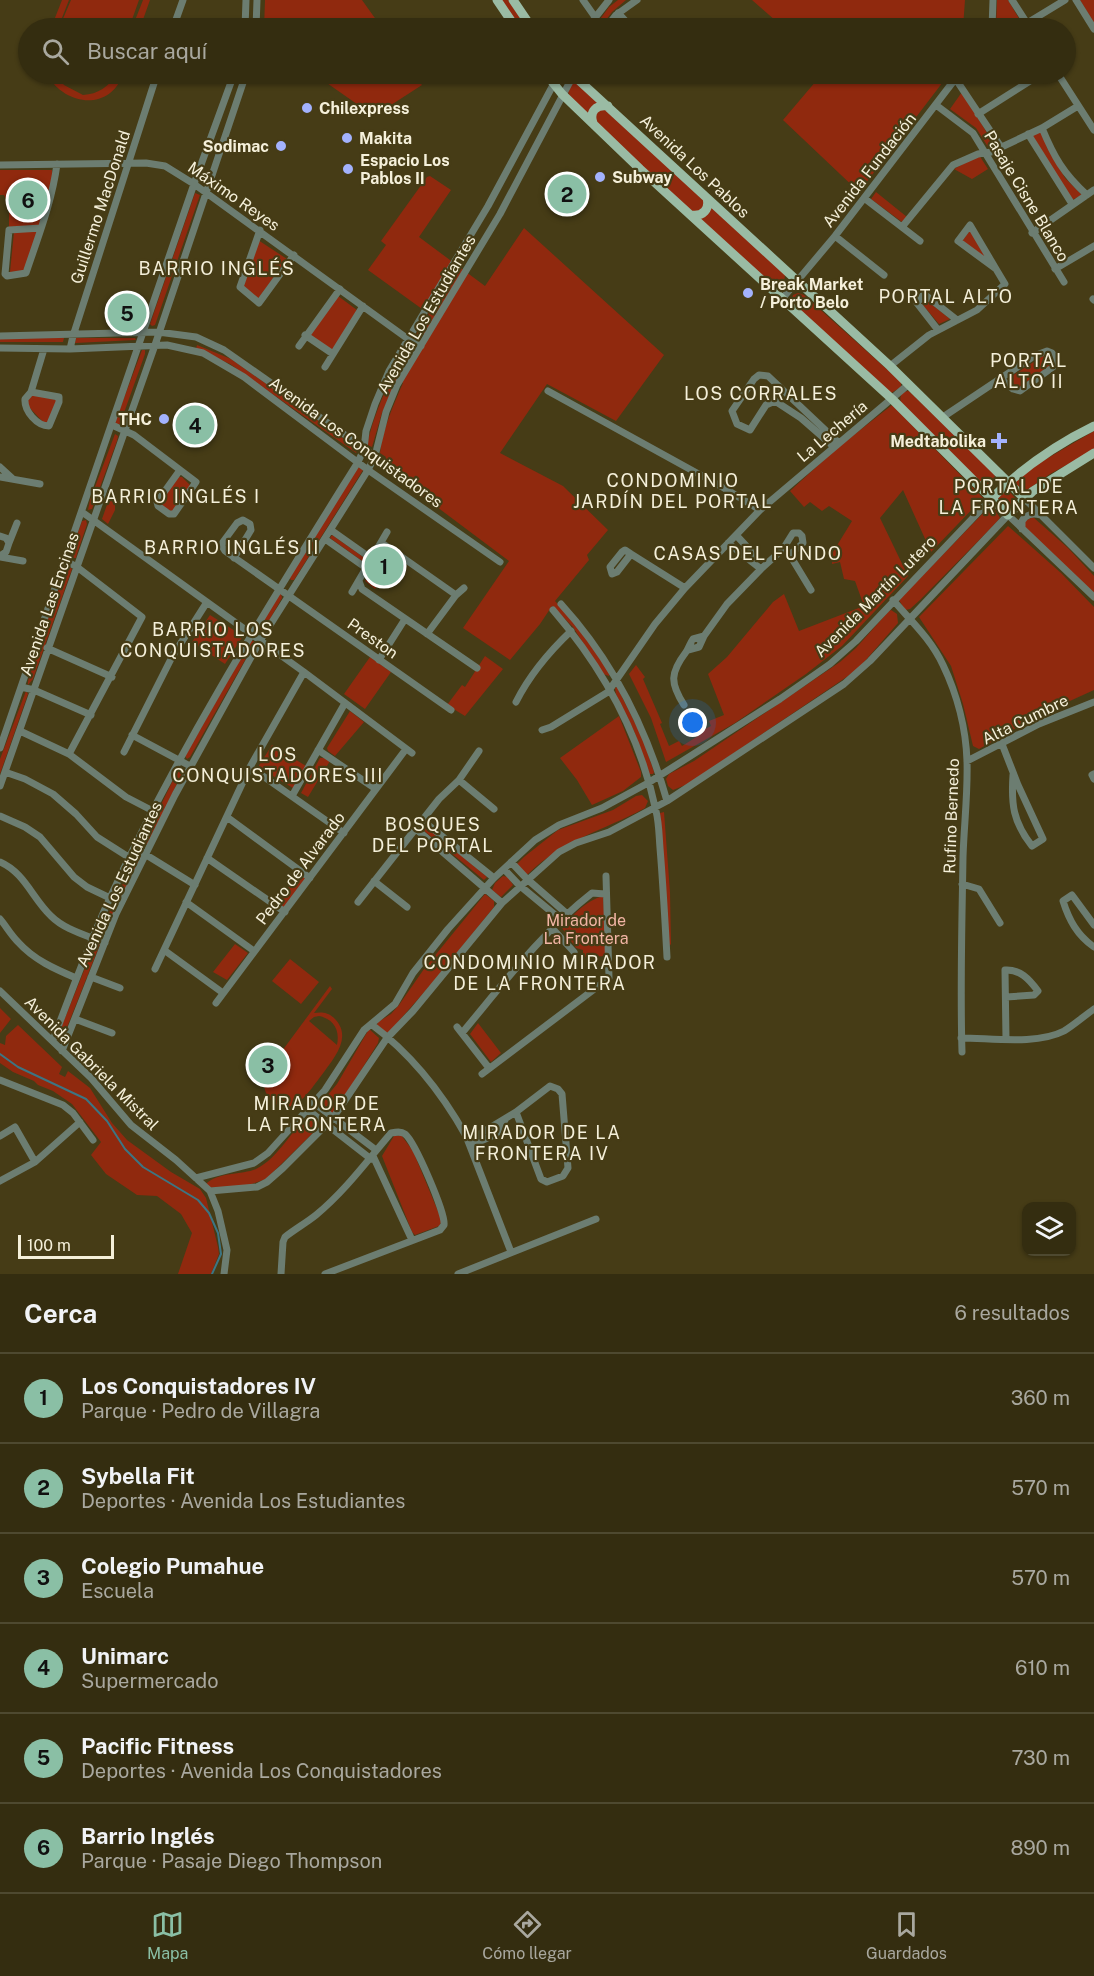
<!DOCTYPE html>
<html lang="es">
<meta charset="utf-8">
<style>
:root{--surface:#342d10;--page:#3c3519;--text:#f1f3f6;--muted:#a9a89f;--line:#4e4930;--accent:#8abfa5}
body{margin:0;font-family:"Public Sans",sans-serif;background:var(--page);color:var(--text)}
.controls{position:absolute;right:18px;bottom:18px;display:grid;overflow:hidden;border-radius:12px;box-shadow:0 2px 4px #0004}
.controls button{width:54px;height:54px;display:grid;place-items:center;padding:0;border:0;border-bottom:2px solid var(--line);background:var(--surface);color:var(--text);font:30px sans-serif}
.scale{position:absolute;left:18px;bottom:15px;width:96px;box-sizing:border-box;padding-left:6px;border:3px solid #f5f0da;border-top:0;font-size:16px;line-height:21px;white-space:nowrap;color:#f5f0da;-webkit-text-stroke:4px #463c16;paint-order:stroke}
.you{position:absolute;left:693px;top:723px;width:21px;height:21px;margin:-15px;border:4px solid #fff;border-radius:50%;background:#1a73e8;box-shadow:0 0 0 9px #1a73e833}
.badge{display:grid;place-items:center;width:39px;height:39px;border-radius:50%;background:var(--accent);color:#111;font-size:20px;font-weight:700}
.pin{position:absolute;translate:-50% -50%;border:3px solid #fff;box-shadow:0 2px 6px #0006}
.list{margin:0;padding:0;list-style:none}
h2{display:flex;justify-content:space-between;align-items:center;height:78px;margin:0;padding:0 24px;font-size:26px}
h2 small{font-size:20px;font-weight:400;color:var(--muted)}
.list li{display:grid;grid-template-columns:39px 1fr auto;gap:18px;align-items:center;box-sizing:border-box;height:90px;padding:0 24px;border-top:2px solid var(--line)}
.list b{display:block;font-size:22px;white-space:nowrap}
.list p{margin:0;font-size:20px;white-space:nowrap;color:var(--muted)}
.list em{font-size:20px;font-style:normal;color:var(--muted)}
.icon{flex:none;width:33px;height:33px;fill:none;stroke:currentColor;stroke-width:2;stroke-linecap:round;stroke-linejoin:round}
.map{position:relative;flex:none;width:1094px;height:1274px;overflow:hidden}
.search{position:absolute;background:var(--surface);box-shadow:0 2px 4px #0004;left:18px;right:18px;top:18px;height:66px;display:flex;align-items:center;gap:15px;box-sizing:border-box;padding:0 21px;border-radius:33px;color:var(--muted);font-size:22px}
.sheet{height:618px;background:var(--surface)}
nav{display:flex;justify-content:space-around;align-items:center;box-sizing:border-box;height:84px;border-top:2px solid var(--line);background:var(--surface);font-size:16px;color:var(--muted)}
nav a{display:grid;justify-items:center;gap:3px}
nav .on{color:var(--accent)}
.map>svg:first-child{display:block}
.green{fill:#90290e;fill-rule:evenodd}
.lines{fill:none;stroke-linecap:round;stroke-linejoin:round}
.stream{stroke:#3c7583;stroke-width:2}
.minor{stroke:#6c7d71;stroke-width:7}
.major{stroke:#9abba4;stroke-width:9}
.poi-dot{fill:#a3b2fd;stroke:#463c16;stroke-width:2}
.labels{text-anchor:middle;stroke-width:4.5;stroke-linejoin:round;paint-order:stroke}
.poi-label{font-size:16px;font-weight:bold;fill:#f5f0da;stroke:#463c16;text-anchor:start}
.street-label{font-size:16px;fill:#f5f0da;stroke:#463c16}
.park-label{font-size:16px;fill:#f2b5a5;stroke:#463c16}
.neighbourhood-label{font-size:18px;letter-spacing:1.5px;fill:#f5f0da;stroke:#463c16}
</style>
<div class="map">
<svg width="1094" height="1274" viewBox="0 0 1094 1274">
<rect width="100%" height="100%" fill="#463c16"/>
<path class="green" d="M62,0h7l-11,28h-7z
M71,0h68l-10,28h-70z
M143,0h7l-10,28h-8z
M265,0h97l20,28h-118z
M500,0h8l19,28h-7z
M618,0h8l-14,12 -12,16 -5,-2 14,-19z
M752,0h213l-2,28h-179z
M997,0h11l13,22 -9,6h-16z
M1080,0h14v23z
M47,74h8l9,11 19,10c15,-1 26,-8 33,-21h7c-13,38 -59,32 -76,0z
M314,74h99l9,11 -48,31z
M822,74h127l-90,118 -76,-72z
M576,82l209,192 -1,10 -6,3h-4l-202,-185 -4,-10 3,-8z
M962,92l33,54 -1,2 -4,2 -14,-22 -26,-19z
M1042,131l5,17 18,30 17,17 -10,5 -40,-65z
M979,155l9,14 -16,10 -18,-10z
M0,170h52v20l-11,35 -32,2v-22l-5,-10h-4z
M430,176l21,14 -32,47 66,49 39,-58 140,127 -48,66 -69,-37 -47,69 63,33 45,44 -21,25 2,5 -34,41 30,34 25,38 -1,3 -6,-2 -30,-47 -21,-21 -12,18 -30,36 -47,-32 46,-67 -128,-96 5,-8 -6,-4c3,-25 13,-47 23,-70l-6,-4 -15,34 -10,34 -5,-2c11,-49 36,-89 62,-131l-61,-44 18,-25 -5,-4 46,-64z
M876,192l31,25 -5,5 -31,-23z
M195,193l5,2 -45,130 -3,1 -2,-2z
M38,230l-13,41 -15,1 4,-40z
M969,232h2l17,29 -26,-20z
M258,240l29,19 -29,40 -15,-13z
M798,293l6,2 97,87v5l-10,6 -100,-91 2,-7z
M338,296l19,14 -25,41 -23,-15z
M926,300l24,19 -11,5 -17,-20z
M0,337l64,1 -1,4h-63z
M76,338h59l1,2 -61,3z
M197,345l34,14 127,90 -2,4 -126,-89 -34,-15z
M142,350h3v4l-25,70h-4l-1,-2z
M1046,354l6,3 -1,8 -32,22h-3l-4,-5v-6z
M909,391l85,83 2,6 -4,5 -7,2 -84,-84c-2,-7 1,-12 8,-12z
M33,395l24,5 -9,23 -5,-1 -16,-17 1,-6z
M892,405l91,93 -52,54 -28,-62 -23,28 28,58 -66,70 -36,28 -71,49 -69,39 -15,-44 -22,-44 7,-9 9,12 -2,2 19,44 -2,1 9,22 10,-5 3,5 16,-10 -1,-3 14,-7 -2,-5 15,-6 -16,-41 19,-17 46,-55 11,-8 15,37 65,-25 -9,-25 -11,-2 -4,-17 -8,2 1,-12 19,-31 -23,-15 -7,5 -12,-9 -6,5 -14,-16 46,-42z
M1094,431v19l-44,24 -26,18 -8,-7v-4l20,-16z
M115,434l3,2 -1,5 -25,68 -4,1 2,-10z
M358,467l5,3 -69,110h-3l-2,-3z
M178,477h4l9,9 -18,26 -13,-7v-3z
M1007,489l9,10 -9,9 -9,-10z
M109,499l6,4v7l-7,14 -6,-5z
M990,506l4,2 6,10 -8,9 -72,73 -10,9 -5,1 -6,-10z
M1033,517l35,31 26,28v17l-70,-65 -1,-6z
M86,520l1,4 -10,30 -1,4h-4l-2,-3 12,-34z
M1008,526l53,47 33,34v83l-55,25 -60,34 -6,-3 -10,-42 -12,-38 -32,-49z
M332,535l34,24 -1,4 -35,-25z
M388,550l10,8 -23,31 -10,-8 19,-29z
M68,565l4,4 -39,110 -5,6c-1,-10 34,-106 40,-120z
M281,594l1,4 -19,33 -5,-3 19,-33z
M891,610l6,4 1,9 -40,46 -10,7 -160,108 -15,6 -5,-4 -2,-7 3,-5 25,-13 146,-99 16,-14 32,-36z
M210,615l33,21 -18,28 -33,-22z
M251,640l4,2 -2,4 -63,111 -3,2 -2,-3z
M485,656l18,13 -38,47 -18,-11 15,-20 3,2z
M370,657l21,15 -26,37 -21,-15z
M617,687l26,52 11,33 -1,2h-4l-15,-43 -18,-37 -1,-6z
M26,691l2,3 -28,80v-15z
M350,711l14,11 -29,34 -7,-5 -1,-3z
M619,716l22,56v5l-18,14 -31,14 -15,-25 -17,-22z
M272,745l34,21 -13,22 -35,-21z
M320,758h5l5,3 -22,36 -7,-4z
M181,768l2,3 -34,72 -5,3 -2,-2 31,-64z
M642,795l6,6 -3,7c-42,23 -81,31 -117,66l-3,1 -9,-10 8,-8 34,-27 55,-20 23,-14z
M664,812l6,80 1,52 -4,4 -7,-135z
M426,826l61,51 -3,3 -61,-50z
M139,853l2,4 -39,80 -2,-1 -1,-2 38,-80z
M300,872l8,6 -24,31 -8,-6z
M503,876l5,1 5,8 -12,12 -9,-7 3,-7z
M485,894l9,7v6l-61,75 -43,49 -3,2 -10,-8 1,-3 13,-8 8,-9 25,-36z
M603,896l4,60 -24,1v-7l-7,-2 -14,-20c9,-12 25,-28 41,-32z
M98,942l2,2 -38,96h-4l-1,-2 38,-95z
M235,944l13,9 -21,27 -14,-8z
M290,959l29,23 -18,22 -29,-23z
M330,986l2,3 -18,24c8,-1 14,-1 21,6 18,19 -2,40 -14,57 -11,14 -29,45 -50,24 -7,-7 -8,-16 -6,-26zM319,1016c15,3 21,14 18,29l-28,-24 5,-4z
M0,1008l11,11 -11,14z
M478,1023l23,30 -10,9 -21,-28z
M18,1025l44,42 -3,7 6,3 3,-6 22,17 22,35 15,17 44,32 29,17 6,9 12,49 1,7 -8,20h-33l14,-41 -11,-19 -24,-18 -20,-1 -31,-21 -15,-19 10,-13 -29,-38 -19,-13 -15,-6 -4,-4 -21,-9 -13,-9v-20l5,2 1,-9z
M369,1029l10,9 -1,5 -43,69 -4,2 -10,-9 1,-3 15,-18z
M311,1115l9,7v4l-54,53 -17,6 -39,3 -4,-4c11,-12 36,-9 50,-15 23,-11 35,-40 55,-54z
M401,1135l12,16 29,70 -3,5 -24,9 -3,-3 -30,-76 12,-20z"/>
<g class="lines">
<path class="stream" d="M0,1054l18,13 68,32 21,22 18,28 18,18 55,33 11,13 9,20 3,21 -9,20"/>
<path class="minor" d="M583,0l12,17
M1012,0l18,28
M1076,0l18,29
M618,13l14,15
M173,28l10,-28
M245,28l1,-28
M256,28l1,-28
M587,28l22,-28
M606,28l10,-13 21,-15
M992,28l1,-28
M1019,28l46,-28
M1058,74l36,56
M955,78l46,69
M936,105l37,28 91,149
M978,114l63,-40
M1042,128c12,29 21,45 45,67
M1028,134l44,70
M0,165l146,-2 19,3 29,18 214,155 13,7
M864,198l56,43
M902,227l51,-62 25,-11 13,-2 51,-24 36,-22
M41,228l-32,2 -4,44 2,2 19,-3c12,-36 26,-71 31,-109
M260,230l-20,57 19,16 35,-48
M1032,233l62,-43
M835,236l49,39
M1055,269l39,-23
M782,299l53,-63 124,-162
M1093,299l1,1
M938,330l-21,-27 7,-9 33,26
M305,335l28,19
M0,336l158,-4 38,5 28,13 151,106
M299,346l41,-57
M0,348l70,1 97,-4 36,8 41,24 124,93 132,92
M70,349l3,-13 84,-262
M890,366l39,-31 48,-25 28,-26 -9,-15 -38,-28 12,-16 26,44
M325,367l38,-61
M548,391l176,97 36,22
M31,392l28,5v5l-10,24c-12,0 -25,-15 -24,-27z
M31,392l13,-43
M943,417l91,-61 13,-5 5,2 3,4 -2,10 -33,24 -7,-2 -12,-10
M112,425l22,10 62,47 -22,32h-5l-11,-8 -1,-4 23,-32
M833,446l-32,-28 -26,-17 -9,4 -16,25 -13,-6 -5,-13 22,-32 5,-4 9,1 70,66
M0,467l12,11
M0,477l40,7
M1024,498l70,70
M82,512l222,160 108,81
M1022,529v-8c4,-7 10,-8 19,-6
M331,530l41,29
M736,535l14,15 4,12
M0,536l6,2 3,5 -3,9 -6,4
M325,539l41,29
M9,543l8,-20
M382,543l74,52
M728,543l33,26
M788,552l23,38
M631,554l-14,18 -5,2 -2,-7 12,-15 3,-2 6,4 54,34
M0,557l23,4
M234,558l17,-28 -1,-6 -7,-4 -6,3 -14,19 -1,4 3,5 226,159
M66,561l11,6 65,50 -73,137
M359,581l3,8 115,79
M352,592l35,-60
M893,600c18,21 38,39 50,65 14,29 23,64 24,96 1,32 -3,64 -4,96 -1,65 -3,130 -1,195
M561,604c52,57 85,123 106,197
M553,610c50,58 87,125 103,201 3,12 3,25 4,37 3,36 5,73 7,109
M427,634l29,-39 8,-7
M47,648l65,29
M688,650l11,-3 5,-11 23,-32 34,-35 22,-20 10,-16h6l3,3 1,7 -12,11
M379,660l26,-41
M21,687l13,3 57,25
M516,702c13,-26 34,-51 55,-71
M684,705c-14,-22 -14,-32 2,-53 3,-4 4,-9 7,-13l11,-3
M542,730l9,-3 57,-35 47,-68 30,-36 75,-78 149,-126
M20,731l49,23 57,43 27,14
M132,735l58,31
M1002,744l16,41 25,54 -11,7c-19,-24 -21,-42 -19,-71
M0,748l194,-564 40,-110
M318,750l58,39
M124,752l48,-95 35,-55
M967,761l72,-37 55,-22
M250,767l94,66
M5,772l20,7 28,15 23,20 21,23 33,21
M1094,774l-2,1 2,4
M459,780l35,29
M0,786l155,-441 91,-271
M292,796l53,-93
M0,816l25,11 15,10 34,40 13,10 23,11
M227,817l83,61
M422,820l72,58
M416,829l86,74
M135,848l60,37
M207,858l78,54
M0,862c25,11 32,36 51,54 14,14 35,19 54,27
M511,862l16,17 39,34
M504,869l15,16 41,34
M374,881l33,26
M962,884l17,5 21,34
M186,902l68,49
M358,902l81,-103 20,-19 20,-29
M0,919c6,7 11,16 18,23 16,18 37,27 58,36
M1094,925l-22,-30 -9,6c6,19 14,34 31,46
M552,928l22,24
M164,950l59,43
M155,969l95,-202 54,-95
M91,977l29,11
M0,991l91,87 40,47 45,35 34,31 8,20 9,39 -3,24
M1006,997l28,-2 4,-4c-9,-12 -18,-22 -33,-21l1,69
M216,1003l190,-254
M75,1019l37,14
M371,1024c39,29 71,69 95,112l45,116
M457,1027l32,41
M462,1033c41,-49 80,-101 130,-140l13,1
M961,1038c30,0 76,7 103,-7 10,-6 20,-15 30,-22
M53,1040c18,-47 35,-94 56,-140 70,-153 160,-295 249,-438l6,-13 2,-18 9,-27 14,-33 99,-165 71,-132
M62,1051l54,-137 59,-119 85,-154 108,-171 7,-14 11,-44 11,-27 103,-171 74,-140
M482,1074l127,-96 -3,-102
M0,1080l63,25 10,8 20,27
M314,1103l62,47
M308,1110l63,49
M0,1136l15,-9 20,35
M468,1141l48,-29 34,-26 8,3 4,5 6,74 -5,8 -16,6 -6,-3 -25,-67
M470,1146l26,-12 9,-14
M373,1156l39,84
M196,1178l58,-15 14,-10 57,-63 39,-60 31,-26 18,-31 35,-44 46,-51 41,-38 24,-15 43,-17 46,-25 132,-84 50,-35 26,-23 135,-142
M0,1181l35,-19 45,-40
M210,1191l47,-4 10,-5 16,-14 50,-50 54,-80 26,-27 89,-108 57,-51 17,-9 33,-11 58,-31 177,-117 26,-23 138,-146 86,82
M281,1274l2,-32 2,-5c10,-8 21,-14 31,-22 29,-24 51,-54 75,-82 5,-1 10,-2 14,1 10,8 41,80 39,91l-4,5 -115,44
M458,1274l138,-55"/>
<path class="major" d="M497,0l19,28
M513,0l19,28
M546,74l16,20 78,75 252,230 116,116 25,-24 61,-38
M572,74l318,292 134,132
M593,123c-4,-11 3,-19 15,-17
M691,215c12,2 19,-6 16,-17
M991,499c31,-31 64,-54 103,-73"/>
</g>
<g class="poi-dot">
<circle cx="307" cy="108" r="6"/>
<circle cx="347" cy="138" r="6"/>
<circle cx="281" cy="146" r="6"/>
<circle cx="348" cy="169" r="6"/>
<circle cx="600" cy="177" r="6"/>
<circle cx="748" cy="293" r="6"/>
<circle cx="164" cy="419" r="6"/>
<path d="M996 432h6v6h6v6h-6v6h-6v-6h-6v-6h6z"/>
</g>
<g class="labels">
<g class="poi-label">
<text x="319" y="114">Chilexpress</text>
<text x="359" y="144">Makita</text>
<text x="269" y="152" text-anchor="end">Sodimac</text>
<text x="360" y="166">Espacio Los<tspan x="360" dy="18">Pablos II</tspan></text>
<text x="612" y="183">Subway</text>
<text x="760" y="290">Break Market<tspan x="760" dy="18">/ Porto Belo</tspan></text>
<text x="152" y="425" text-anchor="end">THC</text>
<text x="986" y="447" text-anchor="end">Medtabolika</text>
</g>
<g class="street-label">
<text transform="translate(695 166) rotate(43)" y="6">Avenida Los Pablos</text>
<text transform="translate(869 170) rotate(-52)" y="6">Avenida Fundación</text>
<text transform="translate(234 196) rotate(35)" y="6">Máximo Reyes</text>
<text transform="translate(1027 196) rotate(59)" y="6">Pasaje Cisne Blanco</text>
<text transform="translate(100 207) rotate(-72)" y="6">Guillermo MacDonald</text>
<text transform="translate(426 314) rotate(-60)" y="6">Avenida Los Estudiantes</text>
<text transform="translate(832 431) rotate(-40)" y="6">La Lechería</text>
<text transform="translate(356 442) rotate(36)" y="6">Avenida Los Conquistadores</text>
<text transform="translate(875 596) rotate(-45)" y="6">Avenida Martín Lutero</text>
<text transform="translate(49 604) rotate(-71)" y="6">Avenida Las Encinas</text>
<text transform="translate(373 638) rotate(35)" y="6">Preston</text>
<text transform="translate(1025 719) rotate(-26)" y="6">Alta Cumbre</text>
<text transform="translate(951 816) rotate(-88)" y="6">Rufino Bernedo</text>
<text transform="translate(300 868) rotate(-53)" y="6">Pedro de Alvarado</text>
<text transform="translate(119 884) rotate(-65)" y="6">Avenida Los Estudiantes</text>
<text transform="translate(92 1063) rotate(45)" y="6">Avenida Gabriela Mistral</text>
</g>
<g class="park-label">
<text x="586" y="926">Mirador de<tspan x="586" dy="18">La Frontera</tspan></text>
</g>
<g class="neighbourhood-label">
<text x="217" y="275">BARRIO INGLÉS</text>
<text x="946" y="303">PORTAL ALTO</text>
<text x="1029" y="367">PORTAL<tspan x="1029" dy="21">ALTO II</tspan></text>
<text x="761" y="400">LOS CORRALES</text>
<text x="673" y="487">CONDOMINIO<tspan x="673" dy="21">JARDÍN DEL PORTAL</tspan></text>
<text x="1009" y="493">PORTAL DE<tspan x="1009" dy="21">LA FRONTERA</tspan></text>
<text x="176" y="503">BARRIO INGLÉS I</text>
<text x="232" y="554">BARRIO INGLÉS II</text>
<text x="748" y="560">CASAS DEL FUNDO</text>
<text x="213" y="636">BARRIO LOS<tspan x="213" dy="21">CONQUISTADORES</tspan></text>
<text x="278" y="761">LOS<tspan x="278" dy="21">CONQUISTADORES III</tspan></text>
<text x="433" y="831">BOSQUES<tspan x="433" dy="21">DEL PORTAL</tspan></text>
<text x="540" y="969">CONDOMINIO MIRADOR<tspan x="540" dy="21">DE LA FRONTERA</tspan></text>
<text x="317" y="1110">MIRADOR DE<tspan x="317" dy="21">LA FRONTERA</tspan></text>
<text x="542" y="1139">MIRADOR DE LA<tspan x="542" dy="21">FRONTERA IV</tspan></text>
</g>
</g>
</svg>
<div class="controls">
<button><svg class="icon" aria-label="layers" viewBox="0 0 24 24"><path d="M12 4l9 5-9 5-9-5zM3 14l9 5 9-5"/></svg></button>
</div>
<div class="scale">100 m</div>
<div class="you"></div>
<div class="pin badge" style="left:384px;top:566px">1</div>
<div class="pin badge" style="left:567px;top:194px">2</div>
<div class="pin badge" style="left:268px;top:1065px">3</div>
<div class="pin badge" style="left:195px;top:425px">4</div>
<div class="pin badge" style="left:127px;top:313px">5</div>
<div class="pin badge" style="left:28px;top:200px">6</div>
<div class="search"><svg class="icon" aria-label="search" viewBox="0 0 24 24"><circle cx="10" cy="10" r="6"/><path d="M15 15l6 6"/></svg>Buscar aquí</div>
</div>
<section class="sheet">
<h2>Cerca<small>6 resultados</small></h2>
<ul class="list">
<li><span class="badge">1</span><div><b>Los Conquistadores IV</b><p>Parque · Pedro de Villagra</p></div><em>360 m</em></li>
<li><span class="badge">2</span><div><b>Sybella Fit</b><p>Deportes · Avenida Los Estudiantes</p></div><em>570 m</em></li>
<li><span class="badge">3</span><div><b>Colegio Pumahue</b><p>Escuela</p></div><em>570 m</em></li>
<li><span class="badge">4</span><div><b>Unimarc</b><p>Supermercado</p></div><em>610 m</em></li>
<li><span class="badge">5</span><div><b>Pacific Fitness</b><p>Deportes · Avenida Los Conquistadores</p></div><em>730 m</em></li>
<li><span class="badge">6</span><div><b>Barrio Inglés</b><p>Parque · Pasaje Diego Thompson</p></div><em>890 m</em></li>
</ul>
</section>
<nav>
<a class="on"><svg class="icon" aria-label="map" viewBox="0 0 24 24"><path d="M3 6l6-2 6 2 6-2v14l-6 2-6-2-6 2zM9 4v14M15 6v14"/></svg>Mapa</a>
<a><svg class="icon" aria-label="directions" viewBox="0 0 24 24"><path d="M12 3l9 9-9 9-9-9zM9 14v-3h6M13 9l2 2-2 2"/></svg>Cómo llegar</a>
<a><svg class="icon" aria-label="saved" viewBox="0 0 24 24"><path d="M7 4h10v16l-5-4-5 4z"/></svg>Guardados</a>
</nav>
